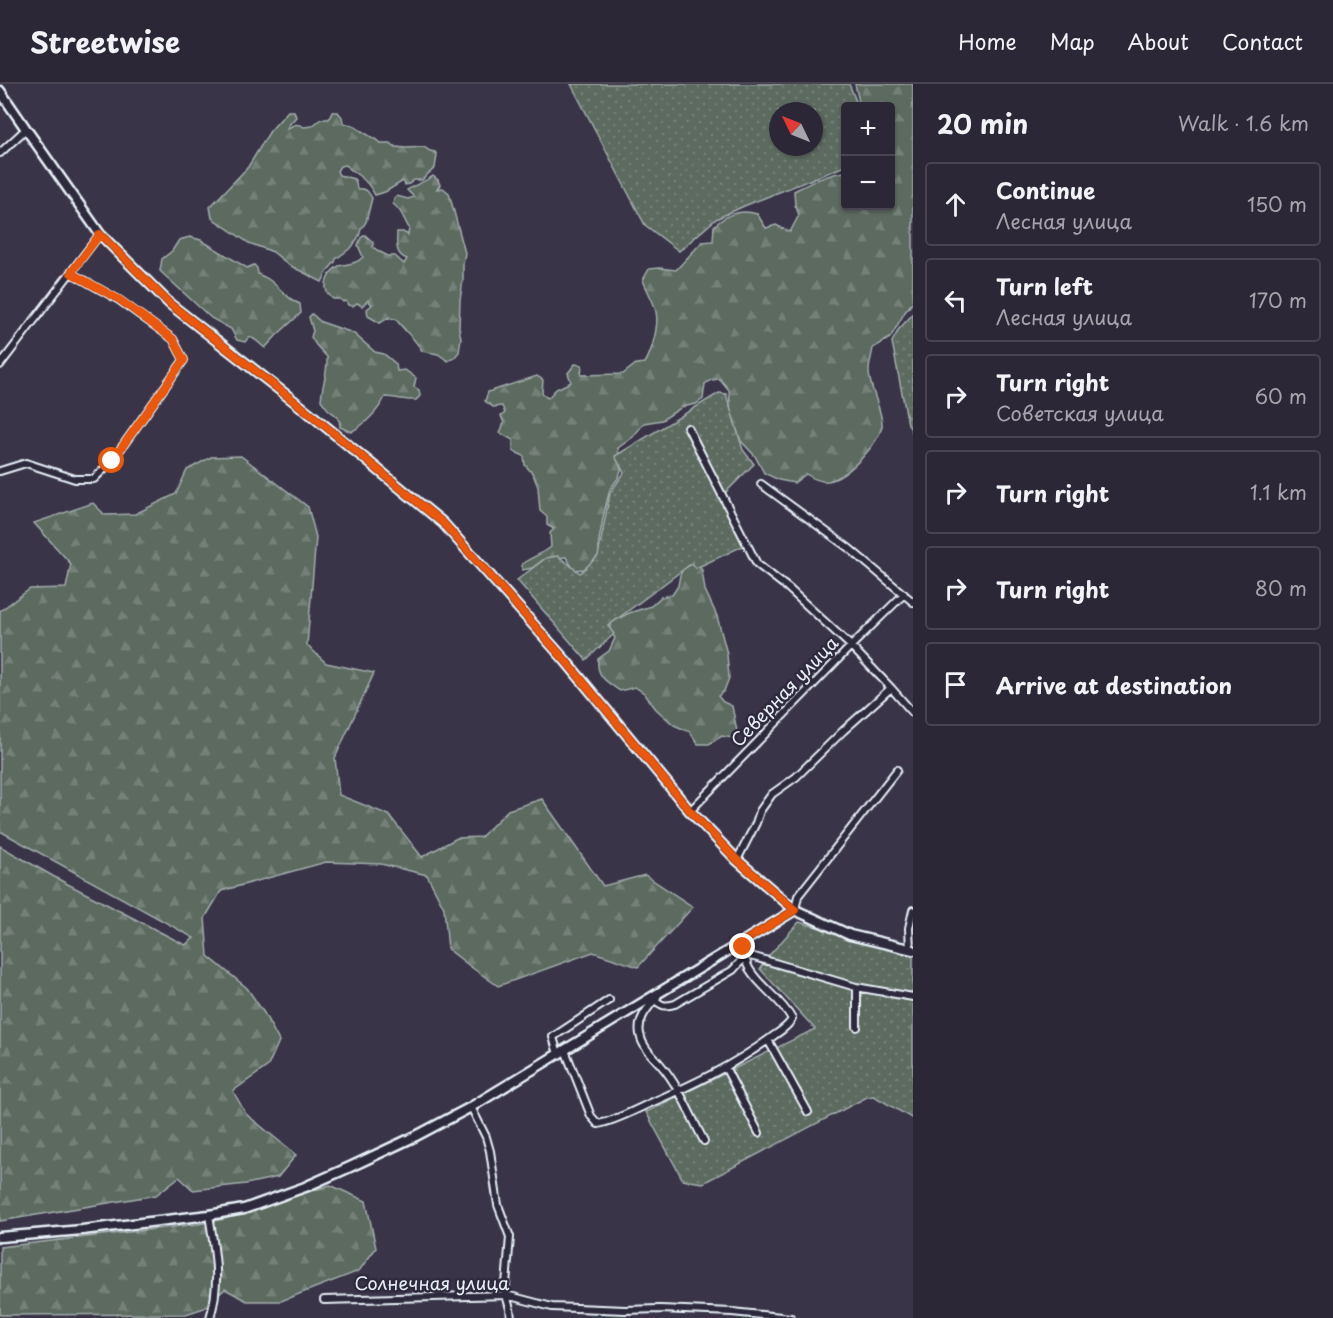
<!DOCTYPE html>
<meta charset="utf-8">
<style>
:root{--surface:#2c2737;--page:#383342;--text:#f1f3f6;--muted:#a6a5ad;--line:#484452}
body{margin:0;font-family:"Playpen Sans",sans-serif;background:var(--page);color:var(--text)}
.controls{position:absolute;right:18px;top:18px;display:grid;overflow:hidden;border-radius:6px;box-shadow:0 2px 4px #0004}
.controls button{width:54px;height:54px;display:grid;place-items:center;padding:0;border:0;border-bottom:2px solid var(--line);background:var(--surface);color:var(--text);font:30px sans-serif}
.compass{position:absolute;left:769px;top:18px;width:54px;height:54px;border-radius:50%;background:var(--surface);box-shadow:0 2px 4px #0004;rotate:313deg}
.stop{position:absolute;width:18px;height:18px;margin:-14px;border:4px solid #ea580c;border-radius:50%;background:#fff}
.stop.end{background:#ea580c;border-color:#fff;box-shadow:0 2px 6px #0008}
.list{margin:0;padding:0;list-style:none}
h2{display:flex;justify-content:space-between;align-items:center;height:78px;margin:0;padding:0 24px;font-size:26px}
h2 small{font-size:20px;font-weight:400;color:var(--muted)}
.list li{display:grid;grid-template-columns:39px 1fr auto;gap:18px;align-items:center;box-sizing:border-box;height:84px;margin:0 12px 12px;padding:0 12px;border:2px solid var(--line);border-radius:6px}
.list b{display:block;font-size:22px;white-space:nowrap}
.list p{margin:0;font-size:20px;white-space:nowrap;color:var(--muted)}
.list em{font-size:20px;font-style:normal;color:var(--muted)}
.icon{flex:none;width:33px;height:33px;fill:none;stroke:currentColor;stroke-width:2;stroke-linecap:round;stroke-linejoin:round}
.map{position:relative;flex:none;width:913px;height:1234px;overflow:hidden}
header{display:flex;align-items:center;gap:36px;box-sizing:border-box;height:84px;padding:0 30px;background:var(--surface);border-bottom:2px solid var(--line)}
header strong{font-size:28px}
nav{display:flex;gap:33px;margin-inline-start:auto;font-size:21px}
main{display:flex}
aside{flex:1;background:var(--surface)}
.map>svg:first-child{display:block}
.forest{fill:url(#forest-firs);stroke:#a2aeac;stroke-width:1.5}
.garden{fill:url(#garden-dots);stroke:#a2aeac;stroke-width:1.5;fill-rule:evenodd}
.lines{fill:none;stroke-linecap:round;stroke-linejoin:round}
.street-casing{stroke:#e8f1f8;stroke-width:10}
.secondary-casing{stroke:#e8f1f8;stroke-width:13}
.street{stroke:#2f2a3d;stroke-width:6}
.secondary{stroke:#2f2a3d;stroke-width:8}
.route{stroke:#ea580c;stroke-width:8}
.labels{text-anchor:middle;stroke-width:5;stroke-linejoin:round;paint-order:stroke}
.street-label{font-size:18px;fill:#e8f1f8;stroke:#2f2a3d}
</style>
<header>
<strong>Streetwise</strong>
<nav><a>Home</a><a>Map</a><a>About</a><a>Contact</a></nav>
</header>
<main>
<div class="map">
<svg width="913" height="1234" viewBox="0 0 913 1234">
<defs>
<pattern id="forest-firs" width="22" height="20" patternUnits="userSpaceOnUse" patternTransform="scale(1.5)"><rect width="22" height="20" fill="#5d6a60"/><path d="M5 1l3.5 6h-7zM16 11l3.5 6h-7z" fill="#748078"/></pattern>
<pattern id="garden-dots" width="8" height="8" patternUnits="userSpaceOnUse" patternTransform="scale(1.5)"><rect width="8" height="8" fill="#5d6a60"/><path d="M2 2h.1M6 6h.1" fill="none" stroke="#748078" stroke-width="1.8" stroke-linecap="round"/></pattern>
</defs>
<rect width="100%" height="100%" fill="#3a3449"/>
<filter id="ink" filterUnits="userSpaceOnUse"><feTurbulence type="fractalNoise" baseFrequency=".0167" numOctaves="2"/><feDisplacementMap in="SourceGraphic" scale="12" xChannelSelector="R" yChannelSelector="G"/><feConvolveMatrix kernelMatrix="1 2 1 2 8 2 1 2 1" color-interpolation-filters="sRGB"/></filter>
<g filter="url(#ink)">
<path class="forest" d="M855,0h58v218l-8,10 -15,26 -17,10c-1,7 -4,16 -4,23 -1,14 15,43 13,55 -4,18 -35,52 -54,55 -8,1 -16,-3 -22,-7l-12,9 -15,-3 -15,-7 -9,-17 -14,-15 -10,-27 -2,-24 -9,-11 -9,1 -6,4 -2,15 -7,5 -14,3 -20,13 -18,3 -11,14 -15,11 3,22 -2,7 -9,12 -6,24 -5,27v16l-6,10 -9,3 -10,1 -8,-13 -11,1 -12,2 -11,8 -10,2v-6c10,-7 20,-10 29,-17l-1,-14 4,-4 -7,-4v-8l-7,-6 -2,-24 -5,-13 -8,-9 -1,-9 -11,-5v-11l-13,-7 4,-10 -3,-7 4,-3 -3,-7 -9,1 -8,-6 3,-9 49,-16 6,4 -1,13 6,5 8,-9 15,-7 -3,-9 7,-9 7,1 -1,10 42,-1 13,-10 9,-1c7,-11 14,-38 11,-51 -2,-11 -9,-21 -13,-32l6,-11 10,-1 17,2 26,-28 11,-1 1,-15c13,-12 26,-17 43,-12l9,14 10,-3 14,7 9,-17 -4,-10 -1,-14c16,-8 33,-17 51,-19l1,34h44v-100h-30z
M288,27h6l2,6 -8,9 -1,3c6,-4 10,-7 17,-2l8,-1 9,-7h8l3,-7h6l4,5 1,6 9,2 29,18h9l6,4 10,1 18,-1 6,4 5,1 2,3 -2,13 -7,6 -6,6h-8l-5,4 -4,1 -2,-4 -18,11 -10,3c-4,-8 -10,-15 -17,-20 -5,-4 -8,-5 -12,-10l-6,1 -3,5 2,4 15,4 2,3 1,7c9,-1 11,2 15,9l-6,24 -5,7 -2,7 -7,11 -16,12 -1,3 -7,8 -6,12 -33,-17 -16,-13 -24,-9 -37,-25 -2,-11 38,-40 22,-36z
M433,92l5,4 2,5 -3,4 6,-1 6,5 16,60 -2,10v17l-3,20 -1,28 2,10 -2,14 -5,6 -6,3 -10,-7 -16,-3c-7,-13 -18,-20 -26,-32l-8,-1 -8,5 -12,-7 -1,-7 5,-4 -4,-5 -6,6 -5,-3 -4,3 -5,-1 -2,-4 -3,1 -3,-3h-7c-1,-1 -6,-6 -6,-7 -4,-10 4,-22 12,-26 9,-3 16,-1 24,-9l-5,-12 3,-7 4,-3 8,7v5l7,5 8,4h7l9,8 3,-5c-13,-5 -10,-16 -10,-27h6l5,3 1,-7c-5,-8 -7,-18 -16,-24l1,-5 3,-3 11,3 6,-2 -7,-7c9,-6 18,-8 26,-14z
M190,153l11,3 46,28 7,-3 3,3 1,6c3,2 7,3 10,5 11,7 18,20 32,25l1,9 -24,22 -12,13c-6,-4 -8,-9 -16,-11l-4,5 -8,-2 -6,-11 -20,-11 -51,-47 2,-12 10,-8 7,-11z
M312,230l9,8 32,11 22,19 9,2 12,10 1,7 8,-1 11,8 -2,9 5,3 1,6 -4,4c-11,1 -19,-3 -31,-3 -8,16 -18,26 -34,35l-11,-5c-1,-11 -2,-10 -10,-16 -3,-2 -6,-7 -9,-11 1,-16 7,-26 6,-43l-11,-12 -5,-8 2,-6 -4,-14z
M241,372l67,51 8,30 -9,108 19,18 48,10 -39,85 4,37 50,20 33,42 35,-19 24,-1 27,-27 34,-11 61,87 42,-11 48,32 -55,60 -45,-15 -95,34 -27,-19 -23,-18 -4,-41 -17,-33 -46,-11 -55,-2 -105,29 -16,27 3,38 39,32 17,25 15,28 -11,25 -35,25 13,23 50,41 -18,22 -32,7 -53,6 -14,-13 -23,18 -156,26v-375l58,33 127,66 9,-7 -194,-107v-220l30,-22 36,-1 5,-24 -37,-41 59,-20 12,12 30,-1 41,-20 11,-24 24,-13z
M695,478l7,8 3,20 12,26 10,38 2,24 -5,13 -6,5 5,6 9,4 5,25 -5,7 -10,-2 -13,8h-11l-8,-12 -16,-7 -18,-16 -12,-16 -9,-6 -15,4c-13,-9 -24,-14 -22,-32l11,-8 6,-13 -6,-9 3,-7 17,-9 22,-7 10,-9 11,-2 6,-9 2,-11 3,-6z
M330,1101l36,16 10,47 -17,23 -78,30h-34l-22,-12 -21,19 -18,6 -186,1v-68l198,-23 26,-5z"/>
<path class="garden" d="M571,0h278l9,22h-12l-1,60 -101,40 -28,13 -37,32 -34,-26zM778,27h36v36h-36z
M913,230v120l-5,-10 -16,-82 7,-13z
M719,309l7,1 17,56 11,14 -34,34 23,48 -47,22 -4,-5 -84,63 6,8 -28,26 -69,-80 29,-22 12,-2 22,17 18,-17 12,-63 14,-20 -9,-17z
M799,838l114,32v165l-39,-23 -7,1 -164,86 -20,-3 -37,-68 169,-83 -55,-60 5,-9z"/>
<g class="lines">
<defs>
<path id="street" d="M0,69l26,-24
M0,281l100,-131
M688,344l69,136 31,24 63,58 40,42 22,25
M0,387l26,-8 49,16h19l18,-18 72,-101 -11,-21 -54,-39 -48,-27
M761,400l89,65 63,53
M690,727l161,-165 53,-52
M737,776l19,-37 4,-12 12,-17 24,-17 47,-46 48,-43
M795,826l3,-14 99,-126
M910,866l-1,-22 4,-18
M857,904v39
M657,913c-9,11 -20,22 -17,37 2,13 12,21 20,30 20,23 30,51 44,77
M655,916c7,6 10,7 20,4l58,-34 8,-9 3,-7 112,33 57,10
M768,956l40,72
M565,966l26,66 7,8c16,-3 33,-12 48,-19 44,-19 87,-39 126,-68 7,-5 16,-10 20,-18 -10,-19 -31,-31 -42,-49 -6,-9 -5,-19 -9,-27
M558,970l-5,-17 56,-37
M725,983l34,66
M471,1023l15,30 4,14 8,54 12,32 -4,47v11l4,14 1,9
M209,1131c6,37 12,67 1,103
M324,1216l182,-5 46,12 73,3 35,-1 72,3 59,6"/>
<path id="secondary" d="M0,7l26,38 74,105 70,70 138,108 135,111 122,137 125,151 47,49 58,50 55,25 63,15
M0,1153l82,-7 127,-15 35,-6 61,-22 45,-20 66,-31 55,-29 324,-197"/>
</defs>
<use href="#street" class="street-casing"/>
<use href="#secondary" class="secondary-casing"/>
<use href="#street" class="street"/>
<use href="#secondary" class="secondary"/>
</g>
</g>
<g class="lines" filter="url(#ink)">
<path class="route" d="M112,377l72,-101 -11,-21 -53,-39 -49,-27 29,-39 70,70 138,108 135,111 122,137 125,151 47,49 58,50 -54,33 2,4"/>
</g>
<g class="labels">
<g class="street-label">
<text transform="translate(785 608) rotate(-46)" y="6">Северная улица</text>
<text x="432" y="1206">Солнечная улица</text>
</g>
</g>
</svg>
<div class="controls">
<button>+</button>
<button>−</button>
</div>
<svg class="compass" viewBox="-18 -18 36 36"><path d="M0-13l5 13h-10z" fill="#e53935"/><path d="M0 13l5-13h-10z" fill="#a6a5ad"/></svg>
<div class="stop" style="left:112px;top:377px"></div>
<div class="stop end" style="left:743px;top:863px"></div>
</div>
<aside>
<h2>20 min<small>Walk · 1.6 km</small></h2>
<ul class="list">
<li><svg class="icon" aria-label="ahead" viewBox="0 0 24 24"><path d="M12 20V5M6 11l6-6 6 6"/></svg><div><b>Continue</b><p>Лесная улица</p></div><em>150 m</em></li>
<li><svg class="icon" aria-label="left" viewBox="0 0 24 24"><path d="M17 20v-9H6M10 6l-5 5 5 5"/></svg><div><b>Turn left</b><p>Лесная улица</p></div><em>170 m</em></li>
<li><svg class="icon" aria-label="right" viewBox="0 0 24 24"><path d="M7 20v-9h11M14 6l5 5-5 5"/></svg><div><b>Turn right</b><p>Советская улица</p></div><em>60 m</em></li>
<li><svg class="icon" aria-label="right" viewBox="0 0 24 24"><path d="M7 20v-9h11M14 6l5 5-5 5"/></svg><div><b>Turn right</b></div><em>1.1 km</em></li>
<li><svg class="icon" aria-label="right" viewBox="0 0 24 24"><path d="M7 20v-9h11M14 6l5 5-5 5"/></svg><div><b>Turn right</b></div><em>80 m</em></li>
<li><svg class="icon" aria-label="arrive" viewBox="0 0 24 24"><path d="M6 21V4h12l-3 4 3 4H6"/></svg><div><b>Arrive at destination</b></div></li>
</ul>
</aside>
</main>
